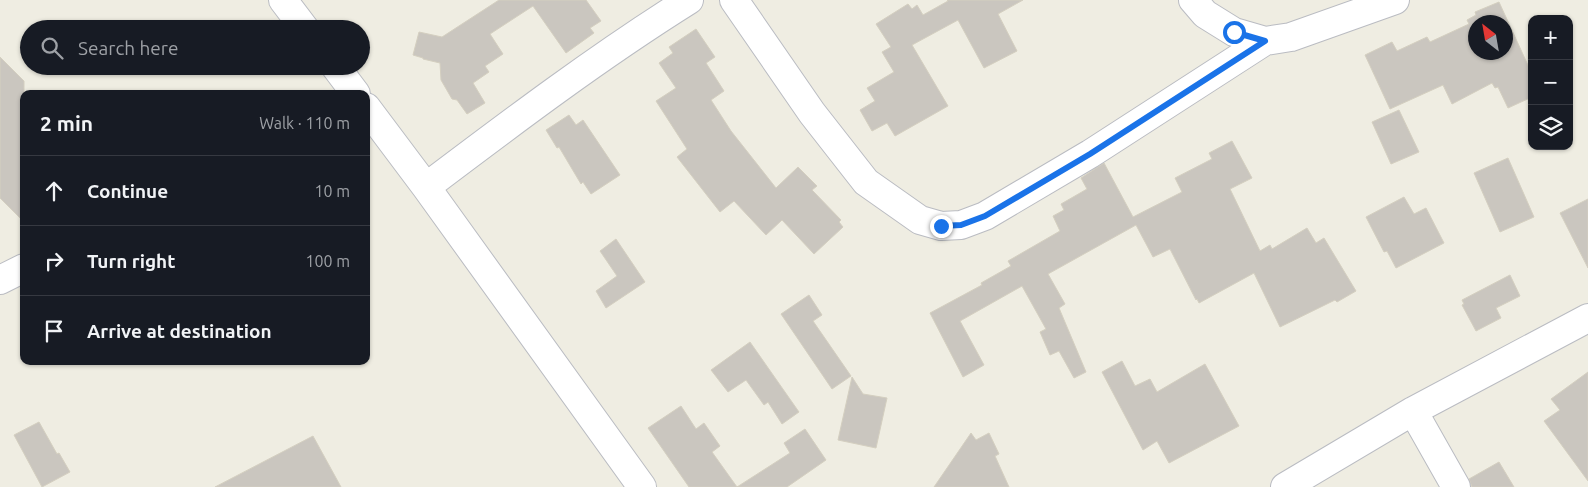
<!DOCTYPE html>
<meta charset="utf-8">
<style>
:root{--surface:#171b24;--page:#242831;--text:#f1f3f6;--muted:#9ea1a6;--line:#363941}
body{margin:0;font-family:Ubuntu,sans-serif;background:var(--page);color:var(--text)}
.controls{position:absolute;right:15px;top:15px;display:grid;overflow:hidden;border-radius:10px;box-shadow:0 1px 4px #0004}
.controls button{width:45px;height:45px;display:grid;place-items:center;padding:0;border:0;border-bottom:1px solid var(--line);background:var(--surface);color:var(--text);font:25px sans-serif}
.compass{position:absolute;left:1468px;top:15px;width:45px;height:45px;border-radius:50%;background:var(--surface);box-shadow:0 1px 4px #0004;rotate:329deg}
.stop{position:absolute;width:15px;height:15px;margin:-11px;border:4px solid #1a73e8;border-radius:50%;background:#fff}
.stop.end{background:#1a73e8;border-color:#fff;box-shadow:0 1px 5px #0008}
.list{margin:0;padding:0;list-style:none}
h2{display:flex;justify-content:space-between;align-items:center;height:65px;margin:0;padding:0 20px;font-size:21px}
h2 small{font-size:16px;font-weight:400;color:var(--muted)}
.list li{display:grid;grid-template-columns:32px 1fr auto;gap:15px;align-items:center;box-sizing:border-box;height:70px;padding:0 20px;border-top:1px solid var(--line)}
.list b{display:block;font-size:19px;white-space:nowrap}
.list em{font-size:16px;font-style:normal;color:var(--muted)}
.icon{flex:none;width:28px;height:28px;fill:none;stroke:currentColor;stroke-width:2;stroke-linecap:round;stroke-linejoin:round}
.map{position:relative;flex:none;width:1588px;height:487px;overflow:hidden}
.search{position:absolute;background:var(--surface);box-shadow:0 1px 4px #0004;left:20px;top:20px;width:350px;height:55px;display:flex;align-items:center;gap:12px;box-sizing:border-box;padding:0 18px;border-radius:28px;color:var(--muted);font-size:19px}
.panel{position:absolute;background:var(--surface);box-shadow:0 1px 4px #0004;left:20px;top:90px;width:350px;height:275px;border-radius:10px}
.map>svg:first-child{display:block}
.building{fill:#cac6bf;stroke:#d4cfc0;fill-rule:evenodd}
.lines{fill:none;stroke-linecap:round;stroke-linejoin:round}
.minor-casing{stroke:#babcc2;stroke-width:30}
.minor{stroke:#fff;stroke-width:28}
.route{stroke:#1a73e8;stroke-width:6}
</style>
<div class="map">
<svg width="1588" height="487" viewBox="0 0 1588 487">
<rect width="100%" height="100%" fill="#efede2"/>
<path class="building" d="M499,0h87l15,21 -11,7 4,5 -28,20 -33,-47 -43,28 13,20 -18,12 4,6 -16,11 12,20 -18,11 -10,-14 -5,-1 -11,-19 -1,-17 -17,-4v-1l-10,-3 6,-23 23,5z
M947,0h76l-25,14 19,37 -33,17 -26,-48 -46,25 36,61 -53,30 -8,-13 -15,8 -12,-21 15,-9 -8,-13 27,-16 -12,-20 9,-5 -15,-23 32,-20 4,5 5,-4 6,10 25,-14z
M1499,2l33,72v23l-24,11 -10,-21 -3,1 -3,-5 -40,21 -9,-19 -53,24 -25,-54 27,-13 5,9 30,-14 3,5 39,-18 -2,-4 9,-5 -1,-3zM1476,22h30v30h-30z
M696,29l19,28 -9,6 18,28 -13,9 20,31 45,57 22,-21 19,19 -5,4 29,30 -2,2 4,5 -29,27 -32,-34 -16,15 -32,-34 -14,11 -43,-55 10,-8 -31,-48 20,-13 -17,-25 14,-10 -4,-6z
M0,57l24,24v141l-24,-24z
M1399,110l20,42 -28,12 -19,-42z
M569,115l7,10 7,-5 37,55 -29,19 -8,-12 -2,2 -22,-37 -2,1 -11,-18z
M1232,141l20,37 -22,11 30,62 10,-6 2,4 35,-21 9,15 8,-5 32,53 -19,11 -2,-2 -55,27 -26,-54 -55,30 -2,-4 -1,1 -26,-51 -17,8 -17,-32 -88,49 17,30 -6,4 27,64 -12,6 -15,-27 -9,4 -10,-23 6,-3 -24,-43 -62,35 24,44 -21,12 -33,-64 52,-28 -1,-2 30,-17 -3,-5 52,-30 -7,-15 11,-6 -3,-6 26,-15 -6,-11 23,-15 29,54 49,-25 -7,-14 37,-19 -3,-6z
M1508,158l26,59 -34,15 -26,-59z
M1404,197l10,17 12,-6 18,35 -48,25 -9,-17 -3,1 -18,-35z
M1588,199v69l-28,-55z
M616,239l29,43 -39,26 -10,-17 21,-15 -17,-25z
M1510,275l10,21 -24,12 5,10 -25,13 -14,-26 2,-1 -2,-4z
M809,295l13,20 -9,6 38,55 -19,13 -51,-75z
M750,342l49,70 -17,12 -14,-22 -4,3 -18,-25 -18,12 -17,-22z
M1122,361l13,25 15,-7 7,13 48,-28 34,62 -70,37 -12,-22 -14,9 -41,-78z
M1588,372v109l-44,-60 16,-11 -9,-11z
M852,377l11,17 24,4 -11,50 -38,-8z
M681,406l15,23 8,-6 16,23 -8,6 25,35h-48l-41,-59z
M39,422l18,32 2,-1 11,19 -28,15 -28,-52z
M805,429l21,31 -39,27h-50l53,-34 -6,-10z
M971,433l5,7 13,-7 10,21 -4,2 14,31h-75z
M313,436l28,51h-126z
M1499,462l15,25h-42l-3,-8z"/>
<g class="lines">
<defs>
<path id="minor" d="M283,0l22,29
M734,0l78,113 54,69 54,38 21,6 20,-1 24,-9 105,-62 175,-113
M1193,0l12,14 29,18 31,9 26,-4 104,-37
M335,66l21,28
M366,107l60,80 216,300
M426,187c86,-65 172,-130 263,-187
M0,280l24,-12
M1413,411l43,76
M1285,487l128,-76 175,-93"/>
</defs>
<use href="#minor" class="minor-casing"/>
<use href="#minor" class="minor"/>
</g>
<g class="lines">
<path class="route" d="M941,226l20,-1 24,-9 105,-62 175,-113 -31,-9"/>
</g>
</svg>
<div class="controls">
<button>+</button>
<button>−</button>
<button><svg class="icon" aria-label="layers" viewBox="0 0 24 24"><path d="M12 4l9 5-9 5-9-5zM3 14l9 5 9-5"/></svg></button>
</div>
<svg class="compass" viewBox="-18 -18 36 36"><path d="M0-13l5 13h-10z" fill="#e53935"/><path d="M0 13l5-13h-10z" fill="#9ea1a6"/></svg>
<div class="stop" style="left:1234px;top:32px"></div>
<div class="stop end" style="left:941px;top:226px"></div>
<div class="search"><svg class="icon" aria-label="search" viewBox="0 0 24 24"><circle cx="10" cy="10" r="6"/><path d="M15 15l6 6"/></svg>Search here</div>
<section class="panel">
<h2>2 min<small>Walk · 110 m</small></h2>
<ul class="list">
<li><svg class="icon" aria-label="ahead" viewBox="0 0 24 24"><path d="M12 20V5M6 11l6-6 6 6"/></svg><div><b>Continue</b></div><em>10 m</em></li>
<li><svg class="icon" aria-label="right" viewBox="0 0 24 24"><path d="M7 20v-9h11M14 6l5 5-5 5"/></svg><div><b>Turn right</b></div><em>100 m</em></li>
<li><svg class="icon" aria-label="arrive" viewBox="0 0 24 24"><path d="M6 21V4h12l-3 4 3 4H6"/></svg><div><b>Arrive at destination</b></div></li>
</ul>
</section>
</div>
